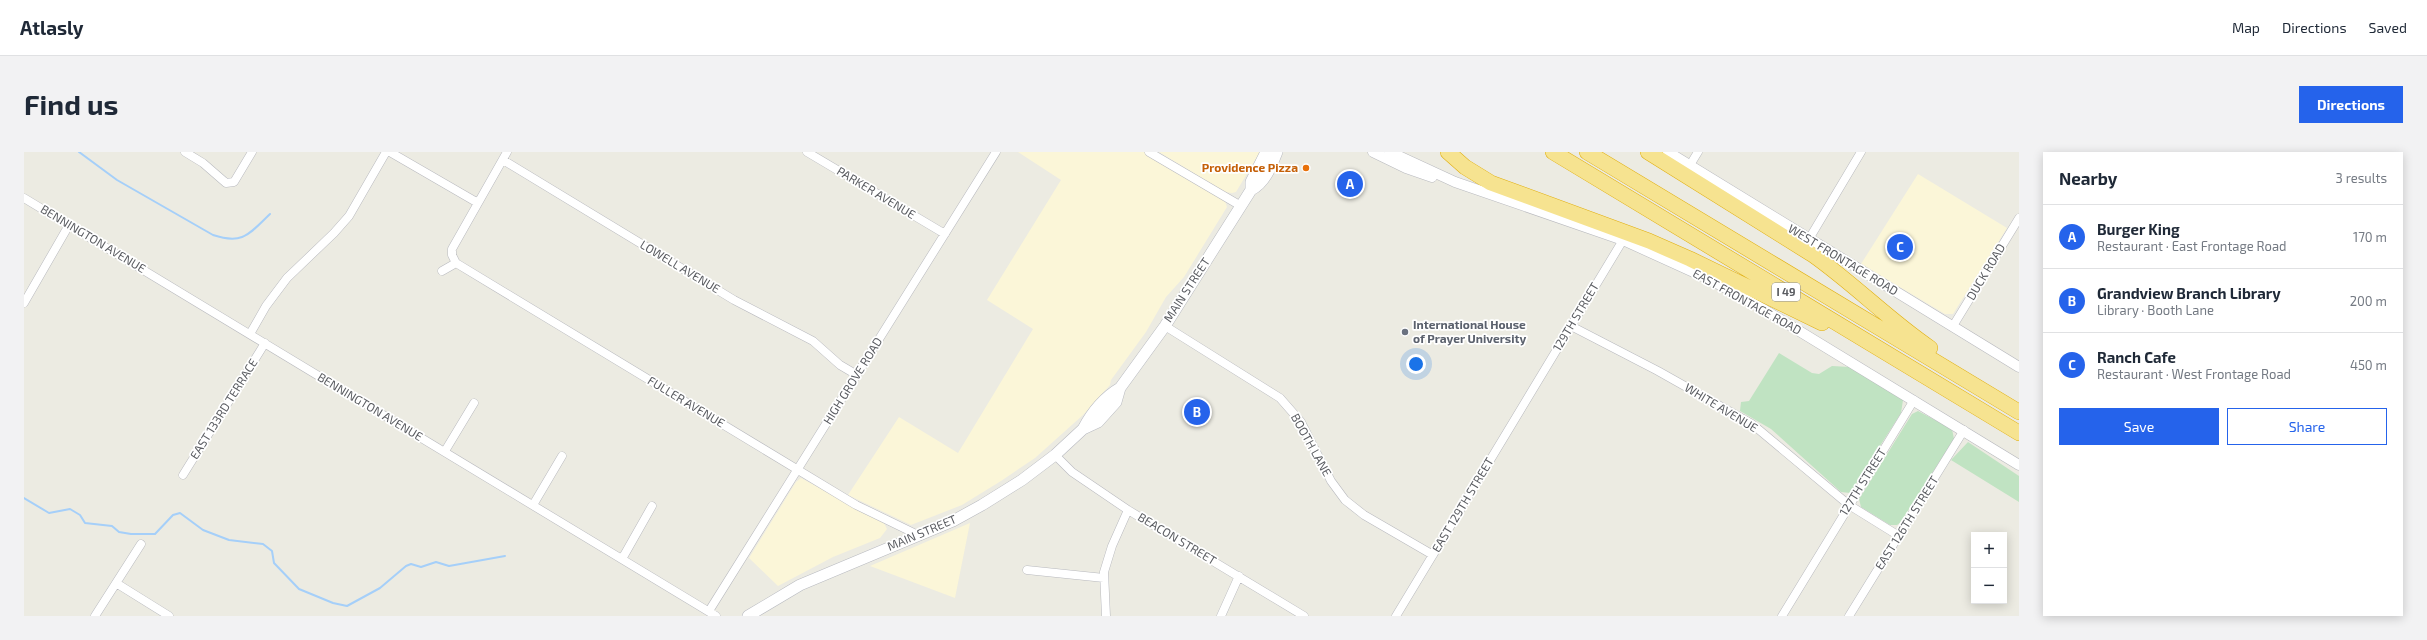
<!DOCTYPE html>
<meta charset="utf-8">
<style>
:root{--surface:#fff;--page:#f2f2f3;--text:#1f2937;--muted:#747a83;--line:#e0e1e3;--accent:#2563eb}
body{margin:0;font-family:"Exo 2",sans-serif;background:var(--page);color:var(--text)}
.controls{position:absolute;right:12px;bottom:12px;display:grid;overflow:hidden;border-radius:0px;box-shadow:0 2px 10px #0003}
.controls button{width:36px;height:36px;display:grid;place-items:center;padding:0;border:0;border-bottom:1px solid var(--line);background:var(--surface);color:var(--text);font:20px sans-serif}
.you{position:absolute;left:1392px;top:212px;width:14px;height:14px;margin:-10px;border:3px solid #fff;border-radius:50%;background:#1a73e8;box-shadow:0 0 0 6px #1a73e833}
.badge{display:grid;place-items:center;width:26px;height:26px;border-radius:50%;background:var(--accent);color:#fff;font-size:13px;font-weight:700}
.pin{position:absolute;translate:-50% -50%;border:2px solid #fff;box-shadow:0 1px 4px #0006}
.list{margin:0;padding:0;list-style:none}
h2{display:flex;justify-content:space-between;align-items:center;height:52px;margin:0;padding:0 16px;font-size:17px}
h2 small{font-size:13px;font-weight:400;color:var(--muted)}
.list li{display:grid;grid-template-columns:26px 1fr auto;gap:12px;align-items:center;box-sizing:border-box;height:64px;padding:0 16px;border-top:1px solid var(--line)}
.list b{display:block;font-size:15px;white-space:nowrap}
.list p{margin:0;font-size:13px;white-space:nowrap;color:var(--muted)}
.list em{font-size:13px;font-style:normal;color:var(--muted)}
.actions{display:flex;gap:8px;padding:12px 16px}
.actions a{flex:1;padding:9px 0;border:1px solid var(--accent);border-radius:0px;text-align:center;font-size:14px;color:var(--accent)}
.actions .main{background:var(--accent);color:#fff}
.map{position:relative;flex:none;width:1995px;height:464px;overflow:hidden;border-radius:0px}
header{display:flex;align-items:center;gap:24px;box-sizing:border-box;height:56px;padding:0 20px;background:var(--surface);border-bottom:1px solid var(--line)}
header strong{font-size:19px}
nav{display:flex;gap:22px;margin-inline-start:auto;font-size:14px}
.intro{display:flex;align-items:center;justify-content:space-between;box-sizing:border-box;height:96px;padding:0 24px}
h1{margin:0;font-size:28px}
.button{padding:10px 18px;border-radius:0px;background:var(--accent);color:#fff;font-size:14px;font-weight:700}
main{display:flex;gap:24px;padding:0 24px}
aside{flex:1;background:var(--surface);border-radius:0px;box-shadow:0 2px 10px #0003}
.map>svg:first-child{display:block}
.commercial{fill:#fbf6d8}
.green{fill:#c0e3c2}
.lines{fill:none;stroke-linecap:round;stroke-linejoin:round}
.stream{stroke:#a5cff9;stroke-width:2}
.minor-casing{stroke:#b8b9be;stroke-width:9}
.tertiary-casing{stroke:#b8b9be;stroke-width:11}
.secondary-casing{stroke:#b8bac0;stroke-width:12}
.motorway-casing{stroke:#e0ae0e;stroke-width:16}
.minor{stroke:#fff;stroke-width:8}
.tertiary{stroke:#fff;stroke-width:10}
.secondary{stroke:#fff;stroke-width:11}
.motorway{stroke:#f6e390;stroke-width:15}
.food-dot{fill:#e8710a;stroke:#fff;stroke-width:1.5}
.worship-dot{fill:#6b7280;stroke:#fff;stroke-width:1.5}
.labels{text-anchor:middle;stroke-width:3.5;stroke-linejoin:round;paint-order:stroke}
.shield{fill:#fff;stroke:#8c8e91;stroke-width:1}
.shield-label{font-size:11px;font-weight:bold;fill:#5b5d62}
.food-label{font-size:12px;font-weight:bold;fill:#c56008;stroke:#fff;text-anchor:end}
.street-label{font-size:12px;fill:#5b5d62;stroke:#fff}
.worship-label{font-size:12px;font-weight:bold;fill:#5b616d;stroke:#fff;text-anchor:start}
</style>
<header>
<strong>Atlasly</strong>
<nav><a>Map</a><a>Directions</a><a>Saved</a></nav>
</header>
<div class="intro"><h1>Find us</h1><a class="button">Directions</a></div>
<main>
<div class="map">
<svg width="1995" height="464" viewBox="0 0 1995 464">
<rect width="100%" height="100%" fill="#ecebe2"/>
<path class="commercial" d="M994,0h126l81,49 2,6 -43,70 -18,20 -20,35 -35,48 -1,5 -27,30 -48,43 -34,23 -39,24 -51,20 -63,-30 51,-78 59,36 75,-124 -46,-29 74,-120z
M1135,0h101l-24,40 -4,1 -7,-1z
M1894,22l89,54 -54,86h-8l-84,-50z
M777,326l83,45 3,6 -7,9 -47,19 -55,29 -29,-28 47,-76z
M946,371l-15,75 -85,-32z"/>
<path class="green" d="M1755,201l33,20 7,1 13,-8 18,1 53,33 -2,13 -51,80 -9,-1 -70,-63 -31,-18 1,-9 8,-1z
M1894,259l34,18 2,10 -54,84 -3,2h-7l-29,-18 -2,-8 53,-85z
M1944,290l51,34v26l-68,-42z"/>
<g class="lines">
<path class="stream" d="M55,0l38,28 96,55c30,10 36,-1 57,-21
M0,346l25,15 21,-4 10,6 5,8 27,3 7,6 12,2h24l18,-19 7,-2 23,17 26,10 34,4 9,7 2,12 25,26 34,14 14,3 33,-18 26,-22 5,-2 10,3 15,-5 13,4 56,-10"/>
<defs>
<path id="minor" d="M161,0l18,11 23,20 8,-1 18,-30
M366,0l88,51
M783,0l138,82
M1125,0l92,54
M479,8l231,140 79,41 27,24 17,10
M1666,13l8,-13
M0,46l692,418
M1785,87l52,-87
M432,111l400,242 62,30
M432,111l-4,-8v-6l55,-97
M418,119l14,-8
M0,151l45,-78
M1141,174l115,72 21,24 30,59 14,19 19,15 69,40
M1547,174l87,45 94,53 97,81 50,31
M1929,174l66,-108
M226,182l16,-28 21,-28 47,-45 15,-17 37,-64
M421,299l29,-48
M1031,303l17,17 56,38 176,106
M159,323l82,-132
M509,353l29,-49
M598,407l30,-53
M1003,418l77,8
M92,431l53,33
M685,459l287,-459
M71,464l46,-72
M1082,464l-2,-44 8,-26 16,-36
M1197,464l18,-40
M1372,464l227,-376
M1758,464l132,-216
M1825,464l115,-186"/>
<path id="tertiary" d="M1349,0l33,16 26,9
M1366,0l65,30 168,58 88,40 52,29 256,156
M1644,0l351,215"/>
<path id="secondary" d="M1227,38v-8l15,-30
M1059,277c9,-17 20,-31 37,-41
M724,464l52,-31 153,-64 29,-16 40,-25 33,-25 28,-26 15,-7 18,-20 4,-14 45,-62 86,-136c14,-7 20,-23 26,-38"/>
<path id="motorway" d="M1424,0l17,15 26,16 158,58 41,18 132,64
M1529,0l466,281
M1563,0l432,260
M1624,0l165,103c41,29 76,65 117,93"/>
</defs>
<use href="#minor" class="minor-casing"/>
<use href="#tertiary" class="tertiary-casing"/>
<use href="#secondary" class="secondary-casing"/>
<use href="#motorway" class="motorway-casing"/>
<use href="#minor" class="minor"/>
<use href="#tertiary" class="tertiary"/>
<use href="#secondary" class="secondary"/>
<use href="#motorway" class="motorway"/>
</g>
<circle class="food-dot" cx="1282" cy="16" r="4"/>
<circle class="worship-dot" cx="1381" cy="180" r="4"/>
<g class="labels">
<rect class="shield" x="1748" y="131" width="28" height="18" rx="3"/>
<g class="shield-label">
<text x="1762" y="144">I 49</text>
</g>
<g class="food-label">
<text x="1274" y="20">Providence Pizza</text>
</g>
<g class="street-label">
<text transform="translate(852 41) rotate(31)" y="4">PARKER AVENUE</text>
<text transform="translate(69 87) rotate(31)" y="4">BENNINGTON AVENUE</text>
<text transform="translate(1819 108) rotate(31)" y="4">WEST FRONTAGE ROAD</text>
<text transform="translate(656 115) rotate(31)" y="4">LOWELL AVENUE</text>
<text transform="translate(1962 120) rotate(-59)" y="4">DUCK ROAD</text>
<text transform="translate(1163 138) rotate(-57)" y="4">MAIN STREET</text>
<text transform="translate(1723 150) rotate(29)" y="4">EAST FRONTAGE ROAD</text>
<text transform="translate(1552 165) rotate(-59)" y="4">129TH STREET</text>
<text transform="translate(829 229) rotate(-58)" y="4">HIGH GROVE ROAD</text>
<text transform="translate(662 250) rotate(31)" y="4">FULLER AVENUE</text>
<text transform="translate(346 255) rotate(31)" y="4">BENNINGTON AVENUE</text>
<text transform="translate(1697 256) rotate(31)" y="4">WHITE AVENUE</text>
<text transform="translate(200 257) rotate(-58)" y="4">EAST 133RD TERRACE</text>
<text transform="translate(1287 293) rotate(61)" y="4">BOOTH LANE</text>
<text transform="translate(1839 330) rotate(-58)" y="4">127TH STREET</text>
<text transform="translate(1439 353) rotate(-59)" y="4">EAST 129TH STREET</text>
<text transform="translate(1883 371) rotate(-58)" y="4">EAST 126TH STREET</text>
<text transform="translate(898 381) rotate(-23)" y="4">MAIN STREET</text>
<text transform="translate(1153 387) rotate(31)" y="4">BEACON STREET</text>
</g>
<g class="worship-label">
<text x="1389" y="177">International House<tspan x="1389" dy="14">of Prayer University</tspan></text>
</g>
</g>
</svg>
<div class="controls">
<button>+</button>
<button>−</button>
</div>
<div class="you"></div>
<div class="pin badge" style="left:1326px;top:32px">A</div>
<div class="pin badge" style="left:1173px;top:260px">B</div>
<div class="pin badge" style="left:1876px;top:95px">C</div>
</div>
<aside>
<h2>Nearby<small>3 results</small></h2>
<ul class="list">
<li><span class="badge">A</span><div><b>Burger King</b><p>Restaurant · East Frontage Road</p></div><em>170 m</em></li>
<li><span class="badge">B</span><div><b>Grandview Branch Library</b><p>Library · Booth Lane</p></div><em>200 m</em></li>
<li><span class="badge">C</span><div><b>Ranch Cafe</b><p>Restaurant · West Frontage Road</p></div><em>450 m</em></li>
</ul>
<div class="actions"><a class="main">Save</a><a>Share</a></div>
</aside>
</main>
